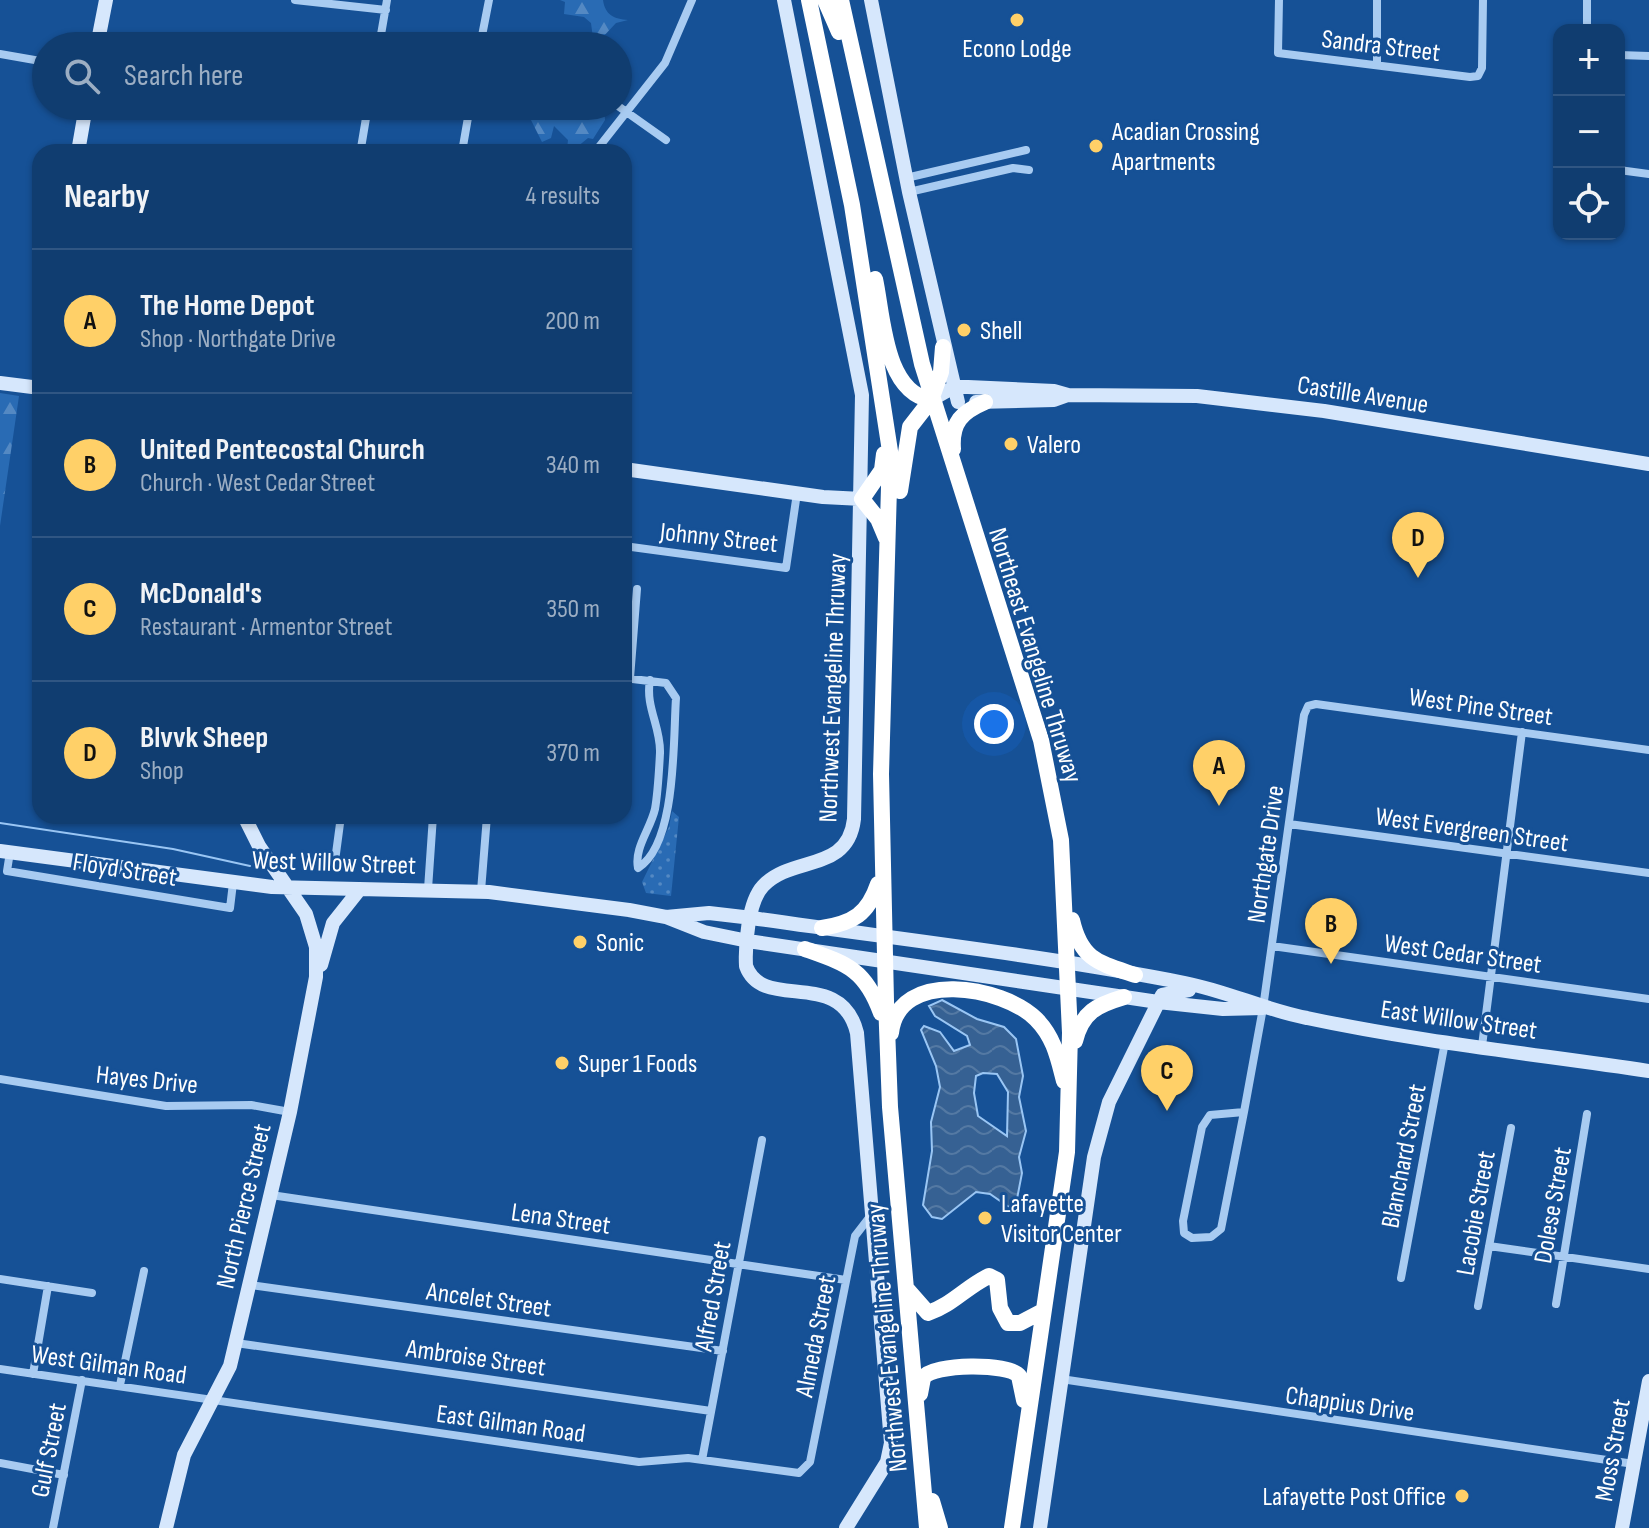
<!DOCTYPE html>
<meta charset="utf-8">
<style>
:root{--surface:#103d70;--page:#194475;--text:#f1f3f6;--muted:#9caec3;--line:#305683;--accent:#ffd068}
body{margin:0;font-family:"Sofia Sans Condensed",sans-serif;background:var(--page);color:var(--text)}
.controls{position:absolute;right:24px;top:24px;display:grid;overflow:hidden;border-radius:16px;box-shadow:0 2px 6px #0004}
.controls button{width:72px;height:72px;display:grid;place-items:center;padding:0;border:0;border-bottom:2px solid var(--line);background:var(--surface);color:var(--text);font:40px sans-serif}
.you{position:absolute;left:994px;top:724px;width:28px;height:28px;margin:-20px;border:6px solid #fff;border-radius:50%;background:#1a73e8;box-shadow:0 0 0 12px #1a73e833}
.badge{display:grid;place-items:center;width:52px;height:52px;border-radius:50%;background:var(--accent);color:#111;font-size:26px;font-weight:700}
.pin{position:absolute;translate:-50% -66px;filter:drop-shadow(0 2px 4px #0008)}
.pin::after{content:'';position:absolute;top:42px;width:28px;height:24px;background:inherit;clip-path:polygon(0 0,100% 0,50% 100%)}
.list{margin:0;padding:0;list-style:none}
h2{display:flex;justify-content:space-between;align-items:center;height:104px;margin:0;padding:0 32px;font-size:34px}
h2 small{font-size:26px;font-weight:400;color:var(--muted)}
.list li{display:grid;grid-template-columns:52px 1fr auto;gap:24px;align-items:center;box-sizing:border-box;height:144px;padding:0 32px;border-top:2px solid var(--line)}
.list b{display:block;font-size:30px;white-space:nowrap}
.list p{margin:0;font-size:26px;white-space:nowrap;color:var(--muted)}
.list em{font-size:26px;font-style:normal;color:var(--muted)}
.icon{flex:none;width:44px;height:44px;fill:none;stroke:currentColor;stroke-width:2;stroke-linecap:round;stroke-linejoin:round}
.map{position:relative;flex:none;width:1649px;height:1528px;overflow:hidden}
.search{position:absolute;background:var(--surface);box-shadow:0 2px 6px #0004;left:32px;top:32px;width:600px;height:88px;display:flex;align-items:center;gap:20px;box-sizing:border-box;padding:0 28px;border-radius:44px;color:var(--muted);font-size:30px}
.panel{position:absolute;background:var(--surface);box-shadow:0 2px 6px #0004;left:32px;top:144px;width:600px;height:680px;border-radius:24px}
.map>svg:first-child{display:block}
.grass{fill:url(#grass-dots)}
.forest{fill:url(#forest-firs)}
.water{fill:url(#water-waves);stroke:#9ac6f4;stroke-width:2;fill-rule:evenodd}
.lines{fill:none;stroke-linecap:round;stroke-linejoin:round}
.stream{stroke:#9ac6f4;stroke-width:2}
.street{stroke:#a8cbf1;stroke-width:8}
.secondary{stroke:#d6e7fc;stroke-width:14}
.highway{stroke:#fff;stroke-width:16}
.poi-dot{fill:#ffd068;stroke:#165196;stroke-width:3}
.labels{text-anchor:middle;stroke-width:6;stroke-linejoin:round;paint-order:stroke}
.street-label{font-size:26px;fill:#fff;stroke:#165196}
.poi-label{font-size:26px;fill:#fff;stroke:#165196;text-anchor:start}
</style>
<div class="map">
<svg width="1649" height="1528" viewBox="0 0 1649 1528">
<defs>
<pattern id="grass-dots" width="8" height="8" patternUnits="userSpaceOnUse" patternTransform="scale(2)"><rect width="8" height="8" fill="#296bb4"/><path d="M2 2h.1M6 6h.1" fill="none" stroke="#5489c3" stroke-width="1.8" stroke-linecap="round"/></pattern>
<pattern id="forest-firs" width="22" height="20" patternUnits="userSpaceOnUse" patternTransform="scale(2)"><rect width="22" height="20" fill="#296bb4"/><path d="M5 1l3.5 6h-7zM16 11l3.5 6h-7z" fill="#5489c3"/></pattern>
<pattern id="water-waves" width="16" height="10" patternUnits="userSpaceOnUse" patternTransform="scale(2)"><rect width="16" height="10" fill="#366193"/><path d="M0 5q4-4 8 0t8 0" fill="none" stroke="#5479a3"/></pattern>
</defs>
<rect width="100%" height="100%" fill="#165196"/>
<path class="grass" d="M672,811l7,6 -8,79 -25,-3 -4,-11 27,-55z"/>
<path class="forest" d="M560,0h43c2,15 11,19 25,20l-12,3 -15,16 -8,-1 -2,-15 -7,-6 -20,-3 1,-12z
M524,106h24l17,14 10,-14h29l1,14 -12,19 -5,-1 -17,14 -4,-3 1,-9 -14,-14 -3,12 -9,4z
M0,393l19,3 -19,130z"/>
<path class="water" d="M942,1000l35,19 27,8 12,12 7,37 -4,21 7,34 -7,26 3,16 -6,31 -7,3 -19,-13 -14,-2 -34,27 -10,-2 -9,-12 9,-54 -1,-29 9,-35 -4,-21 -15,-36 3,-4 16,6 14,19 16,-6 -3,-9 -32,-20 -6,-10zM983,1073l14,1 11,18 -1,44 -29,-20 -4,-23 2,-17z"/>
<g class="lines">
<path class="stream" d="M0,823l173,26 77,17"/>
<path class="street" d="M295,0l91,10
M1279,0l-1,53 192,24 8,-1 4,-8 1,-68
M1587,30v-30
M379,46l8,-46
M480,46l9,-46
M0,54l46,8
M1619,55l30,1
M1377,65v-65
M618,106l48,34
M361,148l7,-42
M462,152l8,-46
M595,152l70,-89 27,-63
M1619,170l30,4
M906,178l120,-28
M909,192l104,-24 16,2
M624,546l162,22 11,-75
M624,678l42,5 10,15c-3,42 1,146 -38,170 -4,-20 12,-38 17,-59 3,-17 4,-38 5,-56 1,-26 -15,-46 -10,-73
M630,678l7,-89
M1289,824l360,49
M10,852l-3,19 223,37 3,-25
M335,861l6,-45
M428,889l5,-73
M481,891l6,-75
M1272,946l377,53
M1482,1046l40,-314
M0,1079l166,27 85,-1 39,7
M1244,1112l19,-104 41,-293 4,-9 8,-2 333,46
M1244,1112l-23,117 -10,8 -19,1 -8,-5 -1,-12 19,-94 8,-12z
M271,1195l575,85
M1489,1246l160,23
M1401,1278l44,-236
M0,1279l92,14
M250,1285l473,66
M1556,1304l31,-190
M1478,1306l33,-178
M236,1343l475,68
M0,1369l639,93 49,-4 111,15 11,-11 45,-226 17,-22
M33,1374l15,-88
M1061,1379l573,85
M120,1385l24,-114
M702,1460l60,-320
M0,1463l64,12
M53,1528l29,-148"/>
<path class="secondary" d="M784,0l78,395 -8,424c-6,54 -62,36 -91,67 -15,16 -18,59 -17,80 17,47 95,0 111,67l34,410 -4,19 -41,66
M871,0l38,192 49,210
M97,46l9,-46
M78,152l8,-46
M0,383l40,5
M931,400l23,-13h14l86,4 14,4 129,1 127,15 325,53
M976,402l78,-2 14,-5
M624,469l199,28 39,2
M0,851l272,36 217,5 140,18 37,7 38,15 44,9 410,61 65,7 40,-1
M666,917l43,-4 43,5c144,21 290,37 433,65 42,8 80,27 122,35 112,24 228,36 342,53
M321,965l12,-42 27,-34
M166,1528l18,-73 46,-89 60,-254 26,-135v-30l-10,-33 -47,-68 -15,-30
M1040,1528l54,-371 15,-55 53,-107 27,-5
M1622,1528l27,-147"/>
<path class="highway" d="M809,0l43,205 38,246 -9,323 5,227 4,106 37,421
M825,0l14,32
M841,0l81,364 119,376 20,100 9,193 -3,119 -55,376
M875,279c8,36 9,113 56,121
M953,449c-2,-27 9,-37 32,-47
M884,454l-2,16 -20,29 16,20 8,19
M900,491l10,-64 21,-27 10,-28 2,-25
M1072,920c9,40 27,43 63,55
M822,928c31,-5 46,-14 56,-44
M805,949c42,15 60,20 76,64
M891,1033c7,-65 112,-47 145,-14 18,18 22,39 28,62
M1075,1041c7,-29 22,-36 49,-44
M906,1288l22,25c24,-8 38,-26 61,-37l8,4 3,28 8,15h12l21,-11
M920,1394l3,-16c10,-15 86,-15 96,-2l5,24
M932,1501l8,27"/>
</g>
<g class="poi-dot">
<circle cx="1017" cy="20" r="8"/>
<circle cx="1096" cy="146" r="8"/>
<circle cx="964" cy="330" r="8"/>
<circle cx="1011" cy="444" r="8"/>
<circle cx="580" cy="942" r="8"/>
<circle cx="562" cy="1063" r="8"/>
<circle cx="985" cy="1218" r="8"/>
<circle cx="1462" cy="1496" r="8"/>
</g>
<g class="labels">
<g class="street-label">
<text transform="translate(1381 45) rotate(7)" y="9">Sandra Street</text>
<text transform="translate(1363 394) rotate(9)" y="9">Castille Avenue</text>
<text transform="translate(719 537) rotate(6)" y="9">Johnny Street</text>
<text transform="translate(1036 655) rotate(73)" y="9">Northeast Evangeline Thruway</text>
<text transform="translate(832 688) rotate(-88)" y="9">Northwest Evangeline Thruway</text>
<text transform="translate(1481 706) rotate(8)" y="9">West Pine Street</text>
<text transform="translate(1472 829) rotate(8)" y="9">West Evergreen Street</text>
<text transform="translate(1265 854) rotate(-82)" y="9">Northgate Drive</text>
<text transform="translate(334 862) rotate(2)" y="9">West Willow Street</text>
<text transform="translate(125 869) rotate(9)" y="9">Floyd Street</text>
<text transform="translate(1463 953) rotate(8)" y="9">West Cedar Street</text>
<text transform="translate(1459 1019) rotate(8)" y="9">East Willow Street</text>
<text transform="translate(147 1079) rotate(6)" y="9">Hayes Drive</text>
<text transform="translate(1403 1156) rotate(-79)" y="9">Blanchard Street</text>
<text transform="translate(1552 1205) rotate(-80)" y="9">Dolese Street</text>
<text transform="translate(243 1206) rotate(-77)" y="9">North Pierce Street</text>
<text transform="translate(1475 1213) rotate(-80)" y="9">Lacobie Street</text>
<text transform="translate(561 1218) rotate(8)" y="9">Lena Street</text>
<text transform="translate(712 1296) rotate(-80)" y="9">Alfred Street</text>
<text transform="translate(489 1299) rotate(8)" y="9">Ancelet Street</text>
<text transform="translate(815 1336) rotate(-79)" y="9">Almeda Street</text>
<text transform="translate(886 1338) rotate(-95)" y="9">Northwest Evangeline Thruway</text>
<text transform="translate(476 1357) rotate(8)" y="9">Ambroise Street</text>
<text transform="translate(109 1364) rotate(8)" y="9">West Gilman Road</text>
<text transform="translate(1350 1403) rotate(8)" y="9">Chappius Drive</text>
<text transform="translate(511 1423) rotate(8)" y="9">East Gilman Road</text>
<text transform="translate(48 1450) rotate(-79)" y="9">Gulf Street</text>
<text transform="translate(1612 1450) rotate(-80)" y="9">Moss Street</text>
</g>
<g class="poi-label">
<text x="1017" y="57" text-anchor="middle">Econo Lodge</text>
<text x="1112" y="140">Acadian Crossing<tspan x="1112" dy="30">Apartments</tspan></text>
<text x="980" y="339">Shell</text>
<text x="1027" y="453">Valero</text>
<text x="596" y="951">Sonic</text>
<text x="578" y="1072">Super 1 Foods</text>
<text x="1001" y="1212">Lafayette<tspan x="1001" dy="30">Visitor Center</tspan></text>
<text x="1446" y="1505" text-anchor="end">Lafayette Post Office</text>
</g>
</g>
</svg>
<div class="controls">
<button>+</button>
<button>−</button>
<button><svg class="icon" aria-label="locate" viewBox="0 0 24 24"><circle cx="12" cy="12" r="6"/><path d="M12 2v4M12 18v4M2 12h4M18 12h4"/></svg></button>
</div>
<div class="you"></div>
<div class="pin badge" style="left:1219px;top:806px">A</div>
<div class="pin badge" style="left:1331px;top:964px">B</div>
<div class="pin badge" style="left:1167px;top:1111px">C</div>
<div class="pin badge" style="left:1418px;top:578px">D</div>
<div class="search"><svg class="icon" aria-label="search" viewBox="0 0 24 24"><circle cx="10" cy="10" r="6"/><path d="M15 15l6 6"/></svg>Search here</div>
<section class="panel">
<h2>Nearby<small>4 results</small></h2>
<ul class="list">
<li><span class="badge">A</span><div><b>The Home Depot</b><p>Shop · Northgate Drive</p></div><em>200 m</em></li>
<li><span class="badge">B</span><div><b>United Pentecostal Church</b><p>Church · West Cedar Street</p></div><em>340 m</em></li>
<li><span class="badge">C</span><div><b>McDonald's</b><p>Restaurant · Armentor Street</p></div><em>350 m</em></li>
<li><span class="badge">D</span><div><b>Blvvk Sheep</b><p>Shop</p></div><em>370 m</em></li>
</ul>
</section>
</div>
